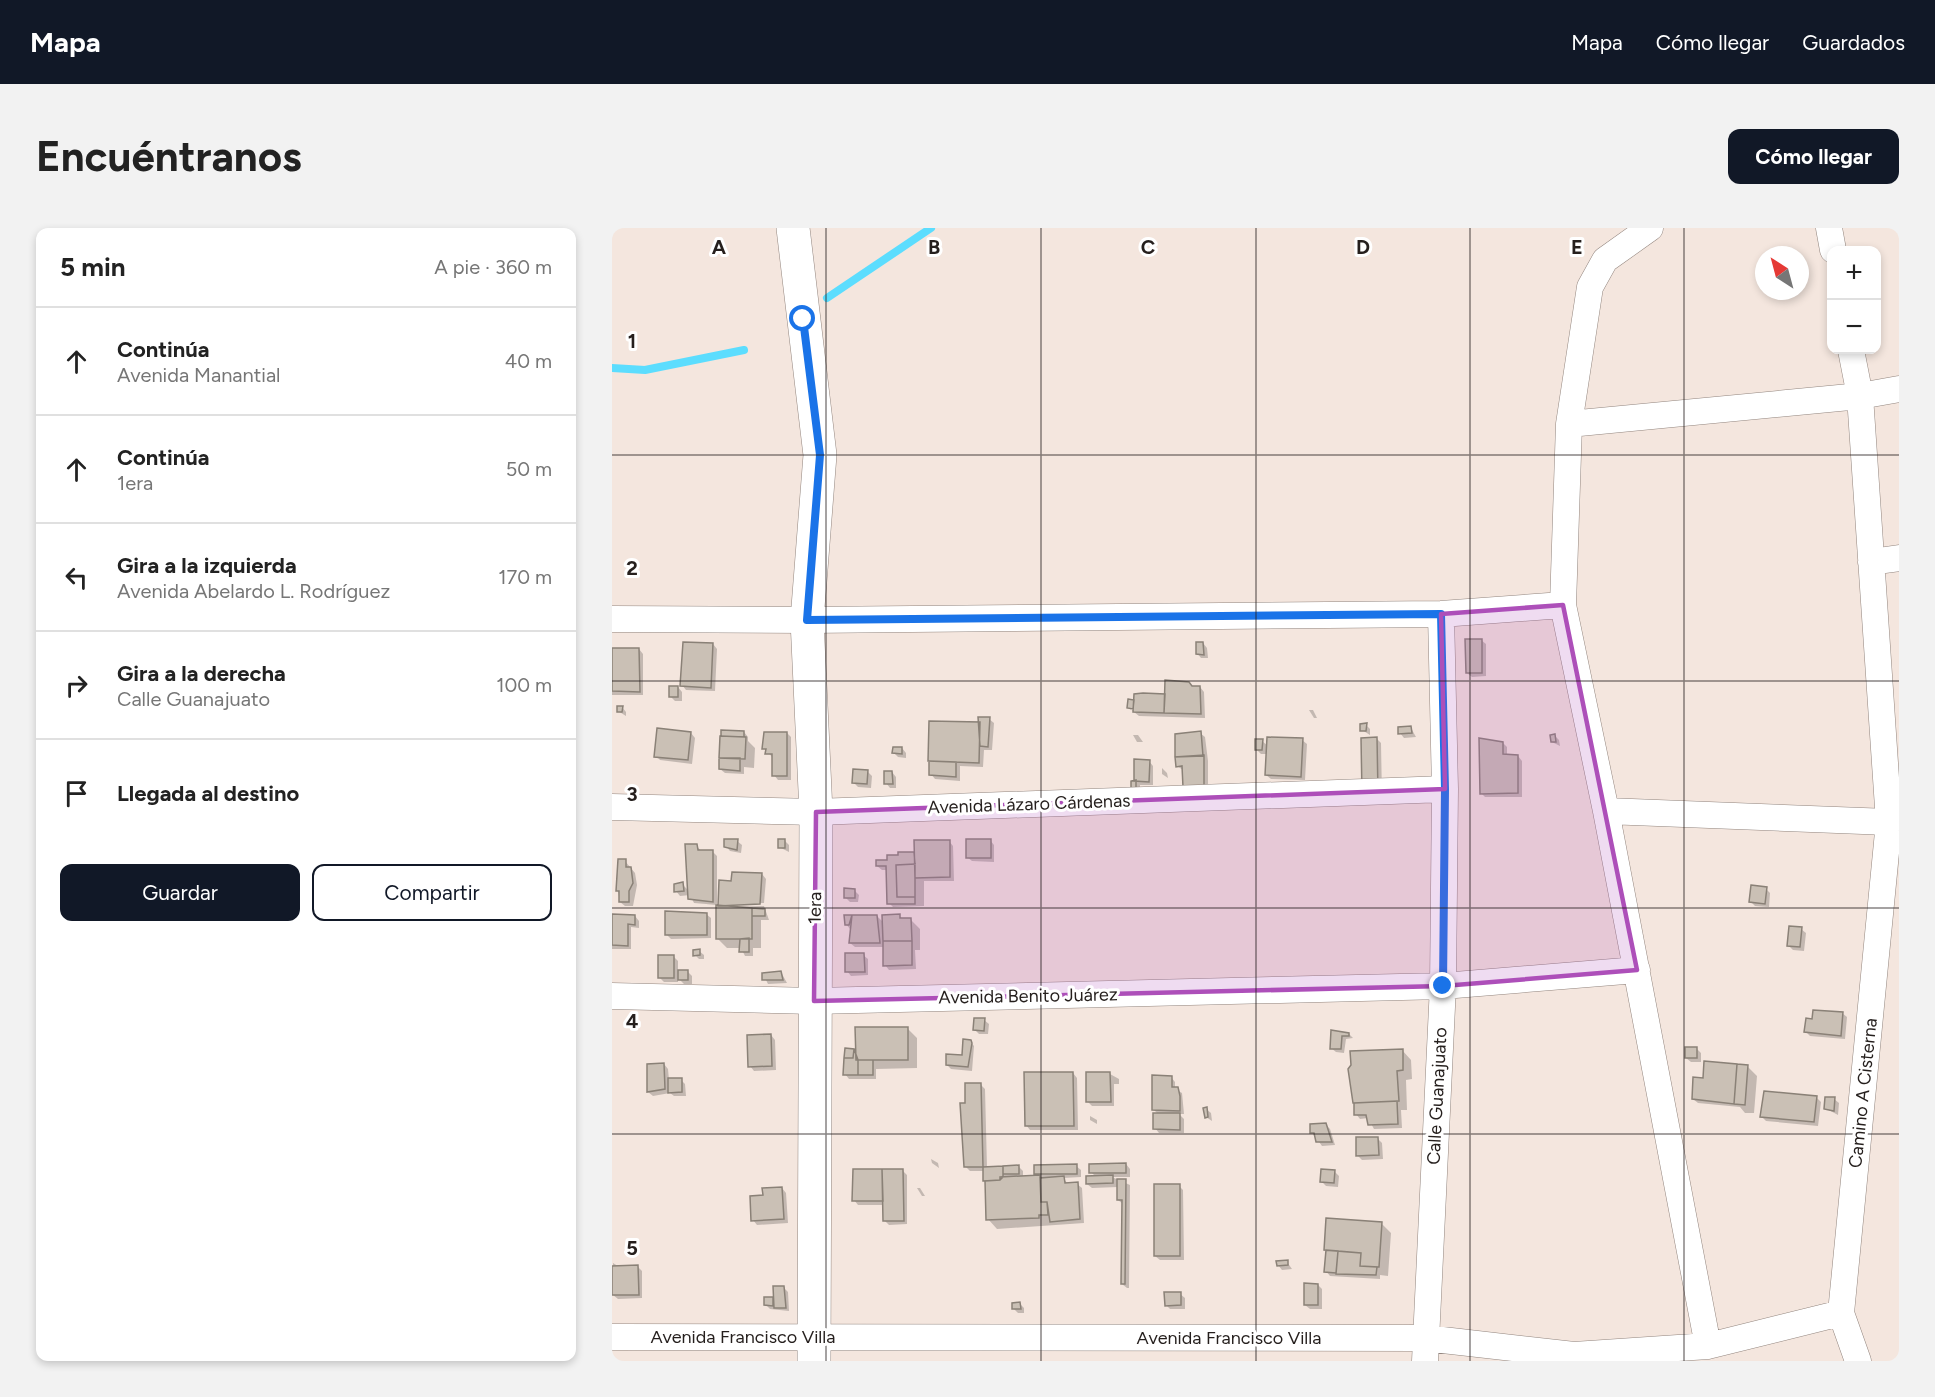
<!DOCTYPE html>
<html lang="es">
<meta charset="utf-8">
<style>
:root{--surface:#fff;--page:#f2f2f2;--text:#222;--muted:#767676;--line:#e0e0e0;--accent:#111827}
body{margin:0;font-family:Figtree,sans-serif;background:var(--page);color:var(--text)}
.controls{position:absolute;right:18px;top:18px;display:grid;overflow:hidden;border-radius:12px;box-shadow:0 3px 9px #0003}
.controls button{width:54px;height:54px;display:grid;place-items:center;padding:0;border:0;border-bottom:2px solid var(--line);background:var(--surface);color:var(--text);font:30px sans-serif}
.compass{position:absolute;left:1143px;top:18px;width:54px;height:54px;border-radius:50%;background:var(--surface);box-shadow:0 3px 9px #0003;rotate:324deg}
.stop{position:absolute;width:18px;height:18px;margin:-14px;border:4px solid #1a73e8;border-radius:50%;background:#fff}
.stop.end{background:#1a73e8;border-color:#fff;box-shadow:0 2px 6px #0008}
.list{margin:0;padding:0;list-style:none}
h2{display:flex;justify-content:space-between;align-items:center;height:78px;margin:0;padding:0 24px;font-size:26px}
h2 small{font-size:20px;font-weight:400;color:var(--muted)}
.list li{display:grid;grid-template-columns:39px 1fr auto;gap:18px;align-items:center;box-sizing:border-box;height:108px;padding:0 24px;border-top:2px solid var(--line)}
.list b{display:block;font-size:22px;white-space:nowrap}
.list p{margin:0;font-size:20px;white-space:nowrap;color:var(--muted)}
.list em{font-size:20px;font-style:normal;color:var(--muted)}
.actions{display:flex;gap:12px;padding:18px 24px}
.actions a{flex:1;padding:14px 0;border:2px solid var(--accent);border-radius:12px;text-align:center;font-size:21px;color:var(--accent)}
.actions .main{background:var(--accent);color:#fff}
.icon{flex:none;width:33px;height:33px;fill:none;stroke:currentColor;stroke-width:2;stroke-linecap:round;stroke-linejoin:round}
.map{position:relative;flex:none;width:1287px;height:1133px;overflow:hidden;border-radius:12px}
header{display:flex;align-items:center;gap:36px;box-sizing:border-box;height:84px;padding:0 30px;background:var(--accent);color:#fff}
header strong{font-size:28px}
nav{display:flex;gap:33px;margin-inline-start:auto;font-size:21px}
.intro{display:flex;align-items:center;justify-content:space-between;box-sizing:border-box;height:144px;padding:0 36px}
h1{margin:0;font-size:42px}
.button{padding:15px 27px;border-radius:12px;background:var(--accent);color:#fff;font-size:21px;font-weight:700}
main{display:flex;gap:36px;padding:0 36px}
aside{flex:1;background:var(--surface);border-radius:12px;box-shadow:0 3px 9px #0003}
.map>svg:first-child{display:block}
.shadow{fill:#0003;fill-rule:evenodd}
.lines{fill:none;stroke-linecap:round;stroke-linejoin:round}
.stream{stroke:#5cddfe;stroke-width:8}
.building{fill:#cac0b5;stroke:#8a8177;stroke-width:1.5}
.minor-casing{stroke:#92857e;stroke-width:27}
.secondary-casing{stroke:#92857e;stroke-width:34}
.minor{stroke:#fff;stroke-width:26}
.secondary{stroke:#fff;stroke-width:33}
.route{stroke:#1a73e8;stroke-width:8}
.marked{fill:#ad4fb9;fill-opacity:0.2;stroke:#ad4fb9;stroke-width:4.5;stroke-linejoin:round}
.grid{fill:none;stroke:#251f1d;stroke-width:1.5;stroke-opacity:0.55}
.labels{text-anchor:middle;stroke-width:6;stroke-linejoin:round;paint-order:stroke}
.street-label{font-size:18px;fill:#251f1d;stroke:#fff}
.grid-label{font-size:20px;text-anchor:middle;font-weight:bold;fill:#251f1d;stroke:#fff;stroke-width:6;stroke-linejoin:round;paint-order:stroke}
</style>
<header>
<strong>Mapa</strong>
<nav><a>Mapa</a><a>Cómo llegar</a><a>Guardados</a></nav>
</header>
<div class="intro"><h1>Encuéntranos</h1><a class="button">Cómo llegar</a></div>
<main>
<aside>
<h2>5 min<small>A pie · 360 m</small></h2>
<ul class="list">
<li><svg class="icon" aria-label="ahead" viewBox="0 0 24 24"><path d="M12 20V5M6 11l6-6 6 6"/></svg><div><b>Continúa</b><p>Avenida Manantial</p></div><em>40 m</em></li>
<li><svg class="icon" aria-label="ahead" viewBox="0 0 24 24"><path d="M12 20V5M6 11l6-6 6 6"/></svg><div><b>Continúa</b><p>1era</p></div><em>50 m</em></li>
<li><svg class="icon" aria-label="left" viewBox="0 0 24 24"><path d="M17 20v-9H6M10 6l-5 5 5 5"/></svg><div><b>Gira a la izquierda</b><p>Avenida Abelardo L. Rodríguez</p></div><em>170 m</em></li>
<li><svg class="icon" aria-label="right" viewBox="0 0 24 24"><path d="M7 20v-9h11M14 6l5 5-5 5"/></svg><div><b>Gira a la derecha</b><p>Calle Guanajuato</p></div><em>100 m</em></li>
<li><svg class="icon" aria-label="arrive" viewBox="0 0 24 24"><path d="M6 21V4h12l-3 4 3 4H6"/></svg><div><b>Llegada al destino</b></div></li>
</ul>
<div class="actions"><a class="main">Guardar</a><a>Compartir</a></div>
</aside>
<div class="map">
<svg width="1287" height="1133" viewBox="0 0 1287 1133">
<rect width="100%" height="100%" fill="#f4e6de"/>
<path class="shadow" d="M869,412l5,4v32l-14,1 -5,-4z
M591,415l4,5 1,10h-7l-4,-5z
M101,416l4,5 -2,42 -29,-1 -4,-5z
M0,421h27l4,5v41h-31z
M66,459l4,5v9h-7l-5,-5z
M581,459h7l4,5 1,26 -66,-2 -10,-8v-7l37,-6zM519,479l10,1v3l-10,-1z
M10,479l4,5v4l-8,-5z
M697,482h4l4,8h-3z
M377,491l5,4 -2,27h-8l-1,17 -23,-1v15l-25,-2 -4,-5 48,-51z
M754,497l4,4v6l-8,-5z
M799,500l5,9 -12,1 -4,-5z
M110,504h22l4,5v4l7,7 -1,20 -10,-1v7l-19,-1 -5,-4z
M79,505l4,5 -3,26 -32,-4 -4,-4z
M175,505l4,4v43h-13l-4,-5 -1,-17 -9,-10z
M588,505l5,4 3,24v34l-24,-7 -1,-18 -6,-4z
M521,507h5l5,7h-6z
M943,508l4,4 1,6 -8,-4z
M765,511l4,4 1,54h-14z
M690,512l5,4 -2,36 -34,-1 -5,-4 1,-21h-6l-5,-5 6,-8 6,5z
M891,515l4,4v9h11l4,5v36h-37l-4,-4z
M290,520l4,5v5l-8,-1 -4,-4z
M524,533h13l4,5v19h-13v8l-7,-4 3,-7z
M550,540l5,5 1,5 -6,-4z
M255,543l5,5 -1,12 -13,-1 -4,-4z
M280,544l4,5v11h-6l-4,-5z
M378,612l4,5v17l-22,-1 -5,-4z
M125,613l5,4 -1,8 -11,-2 -4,-5z
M173,613l4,4v7l-10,-5z
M337,613l4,5 1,35h-30v25l-31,1 -4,-4 -1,-33h-6l-5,-4 22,-9v-4l17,1z
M84,617l5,6h11l5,5v49h2l13,-23 30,-8 4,5 -2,24 -42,1v3l42,-1 5,14h-8v28h-8v8h-8l-4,-8h-14l-9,-9v-34l-24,-2 -4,-8 -10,1 -4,-5 6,-7 7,7z
M13,633l10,12 2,12 -4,21h-8l-5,-4 -2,-11z
M1154,661l4,4 -1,14 -14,-1 -4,-4z
M242,662l5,5 -1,7h-8l-5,-5z
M94,686l5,4v20l-40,1 -4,-4z
M0,688h23l4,5v7l-8,-1v22h-19z
M265,688l7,7 15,-7 4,3h7l10,10v21h-5l1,19 -27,1 -4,-5 -1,-18h-29l-5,-4v-14l-4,-5 -1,-7z
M1189,701l5,4 -2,18 -11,-1 -5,-5z
M87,723l5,4v4h-5l-4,-4z
M251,727l5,4v16l-17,1 -4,-5z
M62,729l4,4v10l10,1 4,4v8h-8l-6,-6v4h-14l-5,-5z
M151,746h19l5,9 -19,1z
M1230,785l5,4 -2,22 -35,-3 -4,-4 8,-12z
M372,792l5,4 -1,10h-9l-4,-4z
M295,800l10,10v30l-41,1v10h-27l-4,-5 1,-24 11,1z
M721,803l16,3 4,4 -7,1 -2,14 -8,-1 -5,-4z
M159,807l4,5 1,30 -22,1 -4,-5z
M358,813l4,5 -2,25 -21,-2 -4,-4 16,-8z
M1084,820l5,5v9h-10l-5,-4z
M790,822l9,10 1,19 -6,1 1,30h-6l1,18 -28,1 -6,-11 -8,1 -4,-5 -2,-12z
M52,836l4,5 1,11h12l4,4 1,12h-12l-4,-3 -17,3 -5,-4v-27z
M1136,839l9,9 -3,37h-9l-5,-6 -42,-4 -5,-4 11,-20z
M461,845l4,5 1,52h-48l-4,-5z
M476,846h22l9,5v5h-5v22h-22l-4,-4z
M559,849l4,5v7l7,4 2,21h-5l5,5v14h-25l-4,-5 3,-14 -4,-4z
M368,856l5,5 2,79 32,-1 4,4v7l16,-1 -3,-3 40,-8 5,4v7l-18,1 5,6h9l5,4 2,35 -87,6 -9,-10 -3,-48h-15l-5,-5 1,-62z
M1204,869l5,5 -3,24 -52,-5 -4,-4z
M1222,871l5,4 -1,12 -13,-7z
M594,881l5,4 1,8 -6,-4z
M478,888l7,4v4l-7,-4z
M714,897l4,4 5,16 -13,1 -10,-14z
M766,911l4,4 1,16 -21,1 -4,-4z
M319,931l7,4 1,5 -7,-5z
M514,936l4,5v8h-18l18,8 -1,103h-2l-5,-4 1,-80 -5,-4v-13l-26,1 -5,-4 9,-7 -5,-5z
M290,942l5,5v49l-18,1 -5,-5v-15h-26l-4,-5z
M722,943l5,5 -1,11 -12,-1 -4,-4z
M567,958l4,4 1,70h-24l-5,-4z
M170,960l4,5 2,30 -31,2 -4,-5 11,-23z
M305,960h3l5,8h-3z
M769,995l10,10 -3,43 -8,-1v4l-50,-3 -4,-5 1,-20z
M675,1034l5,7 -10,1 -4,-5z
M1,1035l8,5 17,-1 4,4v27l-24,1 -5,-4z
M706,1057l4,4v20h-12l-5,-4z
M172,1060l4,4 1,19 -19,-2 -4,-4v-6l9,-1z
M568,1066l5,4v11h-15l-4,-4z
M408,1076l4,4v5h-6l-5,-5z"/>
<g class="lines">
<path class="stream" d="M215,70l104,-70
M0,140l33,2 99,-20"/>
</g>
<path class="building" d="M853,411h17v34h-16z
M71,414l30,1 -2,45 -31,-2z
M584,414h7l1,13 -8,-1z
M0,420h27l1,44 -28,-1z
M553,452l24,2 3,4h8l1,28 -37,-1z
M57,458h9v11h-9z
M531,465l22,1 -1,19 -31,-1 1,-18z
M516,471l6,1 -1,9 -6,-1z
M5,478h6l-1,6h-5z
M366,489h12l-2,30 -8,-1z
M317,493l51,1 -1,41 -51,-2z
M755,495l-1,8h-6v-7z
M799,498l1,7 -14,1v-7z
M45,500l34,4 -3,28 -34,-3z
M109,502l23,1v6l-23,-1z
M589,503l2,25 -28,1v-23z
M152,504h23v44h-15v-22h-7l1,-5h-4z
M943,506l1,8h-5l-1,-7z
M108,508l26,1 -1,22 -26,-1z
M655,509l36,1 -2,39 -36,-2z
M765,509l1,57h-16l-1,-56z
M867,510l24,4v12l15,1v38l-38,1z
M643,511h8l-1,11h-7z
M281,519h9v7l-10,-1z
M592,527v36l-21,-4 -1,-21 -6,1 -1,-10z
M107,530h21v13l-21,-2z
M522,531l16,1 -1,22 -15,-1z
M317,533l27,1v15l-27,-2z
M241,541l15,1 -1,14 -15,-1z
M272,543h8l1,13h-9z
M524,552v9h-5v-8z
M112,611h14l-1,11 -13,-3z
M166,611h7v9h-7z
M354,611h25v19h-25z
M302,612h36v37l-35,1z
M73,616h12l1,6h15v52l-25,-3z
M286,624h16l1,12 -19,1 1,32h18v7h-28l-1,-38h-10v-6h11v-5h11z
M6,631h8v8h5l2,16 -4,8v11h-10v-11h-3z
M303,636v33h-18l-1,-32z
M120,644l30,1 -2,31 -42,2 1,-26 12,1z
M71,654l1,9 -10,1v-8z
M1139,657l16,2 -2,17 -16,-2z
M232,660l11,1v9h-11z
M104,677l36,3v31h-36z
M140,680l13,1v7h-13z
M53,683l42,2v22h-42z
M0,686l23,1v10l-7,-1v22l-16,-1z
M288,686v4h11l1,23h-29l-1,-26z
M232,687h8l-3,10h-4z
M240,687h25l3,28h-31z
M1177,698l13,1 -2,20 -13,-1z
M137,710v14h-10l1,-13z
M271,713h29v24l-29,1z
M88,721v6l-7,1v-6z
M233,725h19l1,19h-20z
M46,727h16v23h-16z
M66,742h10v10h-10z
M169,743l2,9h-21v-7z
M1201,782l30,2 -2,24 -37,-4 2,-14 6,1z
M362,790h11l-1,13 -11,-1z
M243,799h53v33h-52z
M719,802l18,3v3h-7l-1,13h-11z
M159,806l1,32 -24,1 -1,-32z
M351,811l8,1 1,3 -4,24 -22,-2v-11l16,1z
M1073,819h12v11h-12z
M233,820l9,1 -1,9h-9z
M242,821l4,11v15h-15l1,-17h9z
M791,821v21l-6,1 2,30 -46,2 -5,-34 3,-4 -1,-14z
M246,832h15v15h-15z
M1092,833l33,3 -3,40 -42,-5 1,-22 10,1z
M52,835l1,26 -18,3v-28z
M1125,836l11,1 -3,40 -11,-1z
M412,844h49l1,54h-49z
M474,844h24l1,30h-25z
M540,847l20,1v11h6l2,9v15l-28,-1z
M56,850h14v14l-14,1z
M353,855h16l2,84h-19l-4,-64h5z
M1152,863l53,5 -3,26 -54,-5z
M1213,869h10l-1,14 -10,-2z
M785,873l1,23 -30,1 -2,-10h-12v-12z
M595,879l1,10 -3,1 -2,-10z
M541,885h27v17l-27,-1z
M714,895l6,19h-16l-2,-9h-4v-9z
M744,909h22l1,18 -23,1z
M514,935v10h-37v-9z
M465,936v10h-43v-9z
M407,937v9h-16v-8z
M391,938v11l-3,3 -17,1v-14z
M241,941h29l1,32h-31z
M270,941h21l1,52h-21z
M709,941l14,1 -1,13 -14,-1z
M428,947l1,27h6l1,13h-9v3l-53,2 -1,-39 15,-1v-3z
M501,947v8l-27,1v-8z
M452,948l1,7 13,-1 2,37 -30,3 -3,-20h-6l-1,-24z
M505,951h9l-1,105h-4l1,-84h-5z
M542,956h26v72h-26z
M170,959l2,32 -33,2 -1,-25 13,-1 -1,-7z
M714,990l56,4 -3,45 -19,-1 1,-13 -37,-3z
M714,1022l12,1 -2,22 -12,-1z
M726,1023l23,2 -1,13 17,1 -1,8 -40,-1z
M676,1032v5l-11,1 -1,-5z
M26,1037l1,30h-27v-29z
M692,1055l14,1v21h-14z
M161,1058h11l2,22h-12z
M552,1064h17v13l-16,1z
M152,1069h9v9l-9,-1z
M408,1074l1,7h-9v-6z"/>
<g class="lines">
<defs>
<path id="minor" d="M1217,0l4,22
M1239,122l9,46 29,426 -48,491 17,48
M957,196l291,-28 39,-7
M1259,334l28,-4
M951,377l6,-181 21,-137 15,-27 45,-32
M0,391l195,1 634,-6 122,-9 43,206 102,535
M0,579l204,5 629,-23
M994,583l283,11
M0,768l202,5 629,-15 194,-16
M0,1109l813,1 149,17 134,-9 133,-33
M813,1133l18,-375 2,-197 -4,-175"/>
<path id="secondary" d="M181,0l27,227 -13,165 9,192 -2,549"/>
</defs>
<use href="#minor" class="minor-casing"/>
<use href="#secondary" class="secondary-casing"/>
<use href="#minor" class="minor"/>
<use href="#secondary" class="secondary"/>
</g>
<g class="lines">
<path class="route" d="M191,91l17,136 -13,165 634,-6 4,175 -2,197"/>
</g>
<path class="marked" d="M951,377l74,365 -194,16 -629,15 2,-189 629,-23 -4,-175z"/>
<path class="grid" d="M214,0v1133M429,0v1133M644,0v1133M858,0v1133M1072,0v1133M0,227h1287M0,453h1287M0,680h1287M0,906h1287"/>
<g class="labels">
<g class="street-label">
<text transform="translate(417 576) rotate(-2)" y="6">Avenida Lázaro Cárdenas</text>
<text transform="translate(203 680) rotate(-89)" y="6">1era</text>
<text transform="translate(416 768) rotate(-1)" y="6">Avenida Benito Juárez</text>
<text transform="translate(1251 865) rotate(-84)" y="6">Camino A Cisterna</text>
<text transform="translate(825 868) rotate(-87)" y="6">Calle Guanajuato</text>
<text x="131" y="1115">Avenida Francisco Villa</text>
<text x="617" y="1116">Avenida Francisco Villa</text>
</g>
</g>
<g class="grid-label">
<text x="107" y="26">A</text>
<text x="322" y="26">B</text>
<text x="536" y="26">C</text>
<text x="751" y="26">D</text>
<text x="965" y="26">E</text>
<text x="20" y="120">1</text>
<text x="20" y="347">2</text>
<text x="20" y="573">3</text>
<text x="20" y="800">4</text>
<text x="20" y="1027">5</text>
</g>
</svg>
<div class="controls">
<button>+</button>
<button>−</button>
</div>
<svg class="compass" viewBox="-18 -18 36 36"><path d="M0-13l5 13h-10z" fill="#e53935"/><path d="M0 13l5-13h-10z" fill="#767676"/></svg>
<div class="stop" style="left:191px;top:91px"></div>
<div class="stop end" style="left:831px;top:758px"></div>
</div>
</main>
